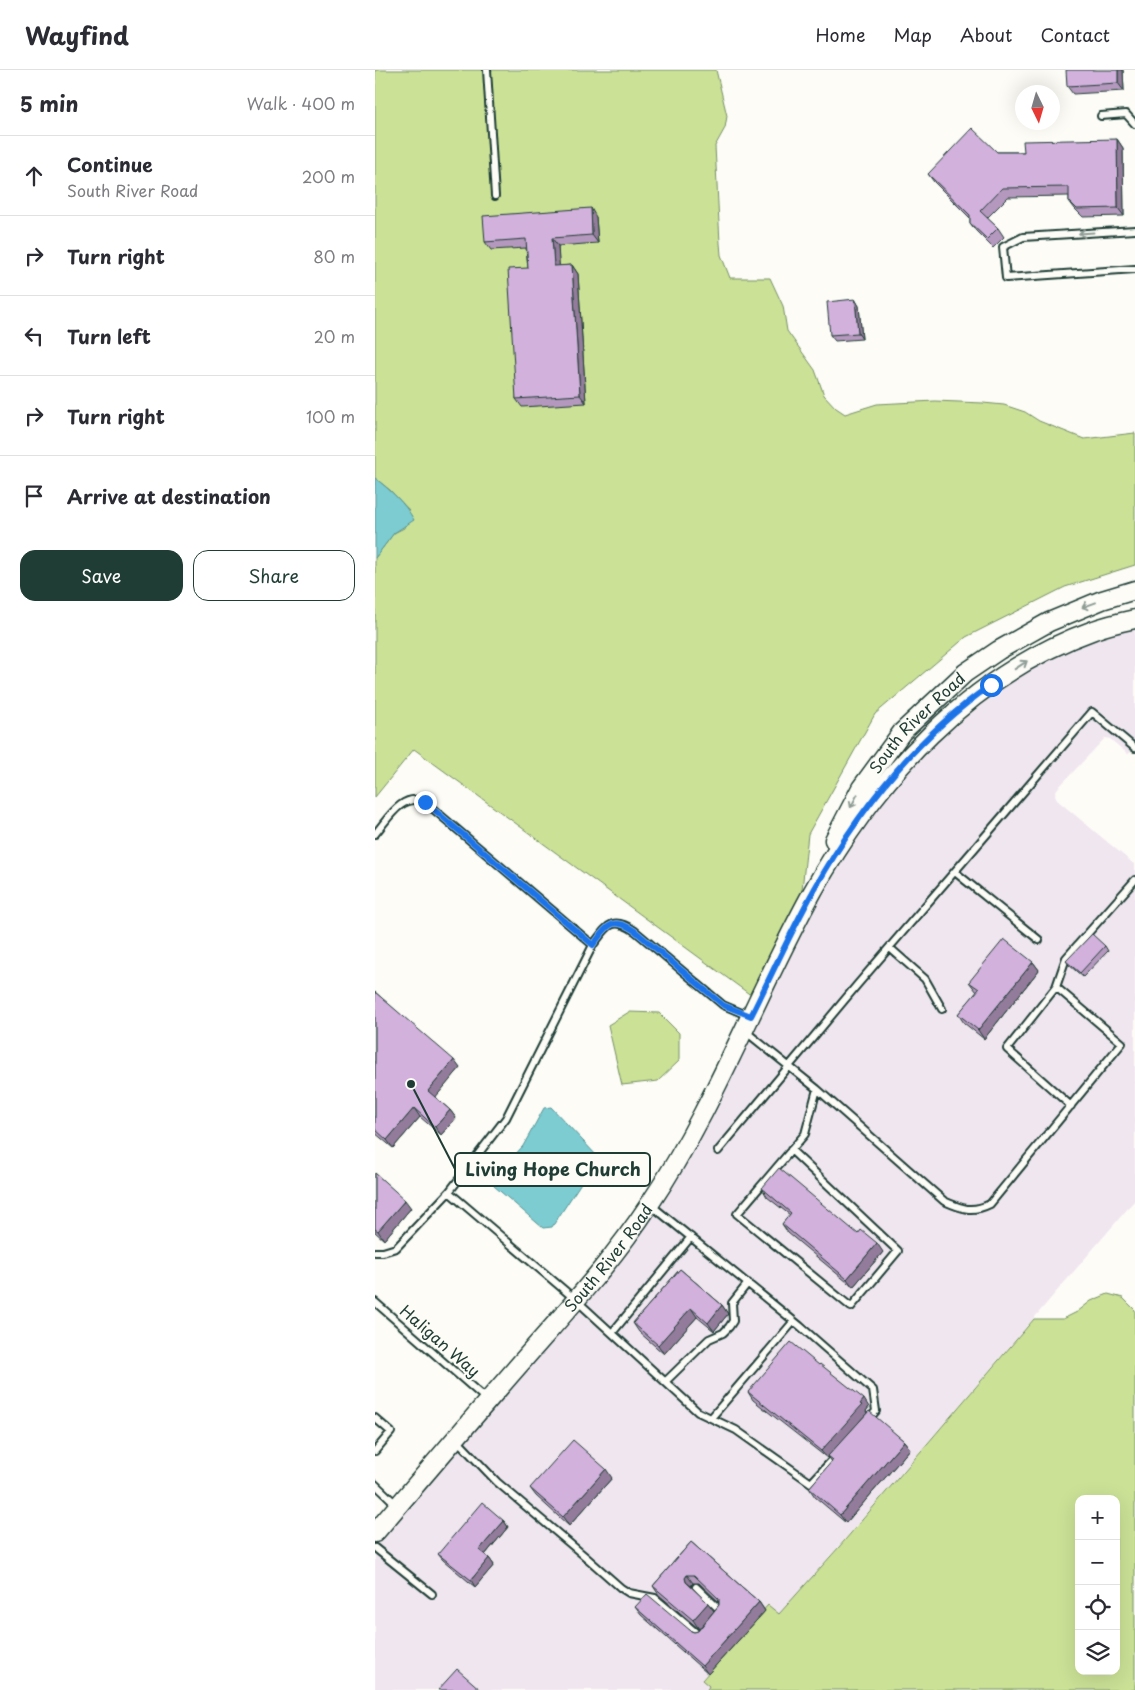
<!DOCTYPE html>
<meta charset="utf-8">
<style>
:root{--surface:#fff;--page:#f7f7f7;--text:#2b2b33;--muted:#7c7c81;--line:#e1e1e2;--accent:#1f3d34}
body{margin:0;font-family:"Playpen Sans",sans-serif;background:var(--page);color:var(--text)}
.controls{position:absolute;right:15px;bottom:15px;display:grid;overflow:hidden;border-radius:10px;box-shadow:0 5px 20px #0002}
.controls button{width:45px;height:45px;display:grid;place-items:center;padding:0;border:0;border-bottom:1px solid var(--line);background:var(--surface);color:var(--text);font:25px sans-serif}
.compass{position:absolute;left:640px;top:15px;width:45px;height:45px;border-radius:50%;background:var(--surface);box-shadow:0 5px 20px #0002;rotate:175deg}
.stop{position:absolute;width:15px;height:15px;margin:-11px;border:4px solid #1a73e8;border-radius:50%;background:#fff}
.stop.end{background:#1a73e8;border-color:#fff;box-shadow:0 1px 5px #0008}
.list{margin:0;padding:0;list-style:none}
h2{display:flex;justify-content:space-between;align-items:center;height:65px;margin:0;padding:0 20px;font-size:21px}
h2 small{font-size:16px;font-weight:400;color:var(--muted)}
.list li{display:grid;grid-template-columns:32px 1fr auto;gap:15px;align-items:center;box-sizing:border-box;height:80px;padding:0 20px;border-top:1px solid var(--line)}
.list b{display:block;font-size:19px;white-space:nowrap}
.list p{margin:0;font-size:16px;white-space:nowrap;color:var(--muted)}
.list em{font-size:16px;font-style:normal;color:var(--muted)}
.actions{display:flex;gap:10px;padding:15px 20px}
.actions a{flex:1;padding:11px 0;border:1px solid var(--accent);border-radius:15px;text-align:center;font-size:18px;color:var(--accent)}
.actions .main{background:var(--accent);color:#fff}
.icon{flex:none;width:28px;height:28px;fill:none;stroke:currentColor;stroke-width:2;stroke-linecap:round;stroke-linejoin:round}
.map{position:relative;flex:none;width:760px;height:1620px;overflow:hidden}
header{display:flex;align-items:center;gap:30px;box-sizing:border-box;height:70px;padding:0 25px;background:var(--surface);border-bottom:1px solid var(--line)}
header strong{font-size:24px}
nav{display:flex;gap:28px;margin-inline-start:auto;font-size:18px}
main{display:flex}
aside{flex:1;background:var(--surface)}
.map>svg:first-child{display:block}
.built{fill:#f0e6ef}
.green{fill:#cbe196;stroke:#758f65;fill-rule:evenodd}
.water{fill:#7bccd2;stroke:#569393}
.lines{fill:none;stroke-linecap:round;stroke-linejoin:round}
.service-casing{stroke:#1f3d34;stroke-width:10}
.secondary-casing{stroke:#1f3d34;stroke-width:21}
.service{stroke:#fdfcf7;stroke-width:6}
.secondary{stroke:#fdfcf7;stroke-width:18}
.wall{fill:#b598be;stroke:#1f3d34;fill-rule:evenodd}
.shaded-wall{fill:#937c9b;stroke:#1f3d34}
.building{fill:#d2b1dd;stroke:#1f3d34}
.oneway{stroke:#8e9c96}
.route{stroke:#1a73e8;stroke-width:6}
.labels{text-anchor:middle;stroke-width:4;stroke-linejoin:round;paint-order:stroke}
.street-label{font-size:16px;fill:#1f3d34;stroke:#fdfcf7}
.leader{fill:none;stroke:#1f3d34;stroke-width:2}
.callout-dot{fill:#1f3d34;stroke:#fdfcf7;stroke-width:2}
.callout{fill:#fdfcf7;stroke:#1f3d34;stroke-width:2}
.callout-label{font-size:18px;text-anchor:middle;font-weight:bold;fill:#1f3d34}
</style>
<header>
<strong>Wayfind</strong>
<nav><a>Home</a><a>Map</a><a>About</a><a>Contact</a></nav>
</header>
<main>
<aside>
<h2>5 min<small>Walk · 400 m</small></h2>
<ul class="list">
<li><svg class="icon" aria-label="ahead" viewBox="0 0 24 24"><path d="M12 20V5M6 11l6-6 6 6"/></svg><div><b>Continue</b><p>South River Road</p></div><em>200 m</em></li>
<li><svg class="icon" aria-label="right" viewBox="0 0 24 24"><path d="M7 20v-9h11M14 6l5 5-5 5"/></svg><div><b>Turn right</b></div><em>80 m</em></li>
<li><svg class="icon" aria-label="left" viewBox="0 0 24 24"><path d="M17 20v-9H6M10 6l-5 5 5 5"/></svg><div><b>Turn left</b></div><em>20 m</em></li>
<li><svg class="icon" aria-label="right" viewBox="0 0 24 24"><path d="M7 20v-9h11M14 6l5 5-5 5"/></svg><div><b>Turn right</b></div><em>100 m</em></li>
<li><svg class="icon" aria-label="arrive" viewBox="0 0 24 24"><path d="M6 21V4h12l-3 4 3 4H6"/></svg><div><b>Arrive at destination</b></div></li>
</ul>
<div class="actions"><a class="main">Save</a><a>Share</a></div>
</aside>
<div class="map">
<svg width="760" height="1620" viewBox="0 0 760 1620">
<rect width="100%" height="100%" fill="#fdfcf7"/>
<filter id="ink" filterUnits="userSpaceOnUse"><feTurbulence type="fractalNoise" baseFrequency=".02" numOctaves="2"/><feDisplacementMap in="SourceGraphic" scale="10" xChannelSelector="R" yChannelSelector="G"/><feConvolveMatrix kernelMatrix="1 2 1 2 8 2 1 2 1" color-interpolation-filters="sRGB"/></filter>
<g filter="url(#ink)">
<path class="built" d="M760,558v121l-7,5 -18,-15 -5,-1 -48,51 -2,5 2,6 78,65v335l-297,347 -59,67 -11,-9 -66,74 7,7 -2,4h-332v-145l64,-76 267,-346 113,-227 24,-39 36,-51 41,-51 54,-48 56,-39 33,-17 36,-15z"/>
<path class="green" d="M0,0h341l11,46 -2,12 -10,18 5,97 1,12 9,23h40l13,28 4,25 28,39 9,25 12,13 9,6 32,-10 58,-3 48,2 21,2 21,7 14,9 45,18 51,-6v132l-70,22 -99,50 -91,77 -67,120 -7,65 -49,97 -338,-247 -39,48v-239l19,-25 10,-5 5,-18 -19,-20 -15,-12z
M254,942l30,1 20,20v28l-21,20 -36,4 -14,-60z
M733,1224l15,4 12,12v380h-428l2,-4 -7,-6 66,-75 11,9 60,-67 195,-228h29l14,-7 14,-11zM704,1429h37v172h-37z"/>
<path class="water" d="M0,408c15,12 30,25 39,42l-20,13 -19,25z
M176,1037l47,50 -46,70 -9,1 -49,-42 -2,-6 31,-34 21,-38z"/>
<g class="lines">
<defs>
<path id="service" d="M112,0l8,126
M726,46l25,-2 9,10
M760,160l-112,7 -20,10 3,31 129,-9
M0,764c13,-15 27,-42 50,-32l168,143
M580,802l84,68
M515,878l35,31 17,30
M681,917l10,-29 69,-78
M370,961l72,58 -12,45 -68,80 114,93 47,-56 -107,-101
M442,1019l127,112c18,8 28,12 46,3l132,-161 -66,-56 -49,62 64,57
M343,1081l139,-166 235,-273 43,36
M74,1122l127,108 122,112 38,18 75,53 25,-27
M276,1135l149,121 73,64 3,21 -8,9
M0,1182h8l13,-4 53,-56 57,-74 87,-173c14,-18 18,-30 42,-14l88,74 26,11
M0,1232l112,98
M237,1263l79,-96
M290,1312l44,-43 14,-6 6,-6 4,-6 -1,-18 16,-20
M0,1348l16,14 -16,19
M336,1348l83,-97
M81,1369l41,43 90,76 34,30 8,5 26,5 45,38
M0,1414l22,21
M0,1478l57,46
M321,1517l25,24 -2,2"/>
<g id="secondary">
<path id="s1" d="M459,770l27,-52 41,-56 63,-59 34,-23 50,-28 53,-22 33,-10"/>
<path id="s2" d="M0,1463c50,-59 100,-118 151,-176 43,-49 87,-97 123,-152 66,-98 107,-211 164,-314 63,-113 157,-217 281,-261 13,-5 27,-8 41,-11"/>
</g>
</defs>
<use href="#service" class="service-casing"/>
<use href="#secondary" class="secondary-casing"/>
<use href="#service" class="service"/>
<use href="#secondary" class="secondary"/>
</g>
<path class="wall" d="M748,0l1,21 -51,3 -6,-8z
M742,69l6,9 1,68 -41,1 -8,-8 -6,-8v-5l-61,1 -21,21 11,10 6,9 -11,11 -17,-17 -6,-8v-5l-36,-36 -6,-8 69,-22h27z
M221,147l2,26 -40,3 1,20 13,-1 6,9 8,129 -64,4 -6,-8 12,-131 -2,-20 -35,2 -6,-8z
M480,229l4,7 3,33 -27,2 -5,-6z
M730,876l3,5 -25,26 -14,-12 -3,-4z
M658,892l6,8 -55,69 -20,-16 -6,-9 19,-22 -8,-10z
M0,922l85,76 -25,29 15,13 6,8 -15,17 -21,-18 -27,31 -18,-15z
M0,1103l36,35 -27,32 -9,-8z
M387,1118l96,46 25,18 -30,35 -65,-54 -6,-9 8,-9 -23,-18z
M305,1199l42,36 6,9 -14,17 -17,-14 -33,37 -25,-22 -6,-9z
M373,1322l121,15 -3,4 1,2 37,28 6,8 -64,74 -31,-26 -6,-9 23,-26 -4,-6 -1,2 -74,-58z
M237,1408l-43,48 -33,-30 -6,-8z
M129,1451l4,6 -23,28 4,3 5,7 -19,22 -32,-27 -5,-6z
M316,1472l68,60 6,9 -57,63 -67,-59 -6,-8 59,25 4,-1 1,-2 -40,-34 -6,-9zM318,1513h6l20,19v3l-5,6 -23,-25z"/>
<path class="shaded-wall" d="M743,0h5l1,21 -6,-8z
M742,69l6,9 1,68 -6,-8z
M216,138l5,9 2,26 -6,-8z
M177,168l6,8 2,29 -6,-9z
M197,195l6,9 8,129 -6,-8z
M480,229l4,7 3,33 -4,-6z
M658,892l6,8 -55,69 -6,-9z
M79,990l6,8 -26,31 -6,-8z
M39,1038l6,9 -27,31 -6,-8z
M75,1040l6,8 -15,17 -6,-8z
M30,1130l6,8 -27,32 -6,-9z
M502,1173l6,9 -30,35 -6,-8z
M347,1235l6,9 -14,17 -6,-8z
M316,1238l6,9 -33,37 -6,-9z
M489,1329l5,8 -3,4 1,2 -40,45 -6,-7z
M529,1371l6,8 -64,74 -6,-8z
M231,1399l6,9 -43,48 -6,-9z
M129,1451l4,6 -24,29 -5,-6z
M114,1488l5,7 -19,22 -4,-7z
M312,1505l6,8 -2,3 -5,-4 -1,-4z
M384,1532l6,9 -57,63 -6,-8z
M333,1533l6,8 -15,18 -6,-9z"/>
<path class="building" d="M691,0h52v13l-51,3z
M597,58l25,24h27l-1,-11 94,-2 1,69 -41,1 -8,-8v-14l-67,1 -22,23 18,17 -11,11 -17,-16v-8l-42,-41z
M216,138l1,27 -40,3 2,28 18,-1 8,130 -64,4 -8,-130 20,-1 -2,-29 -41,3 -2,-26z
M480,229l3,34 -28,2 -3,-33z
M717,864l13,12 -25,27 -14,-12z
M629,869l29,23 -55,68 -20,-16 21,-25 -10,-7z
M0,922l79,68 -26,31 22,19 -15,17 -21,-19 -27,32 -12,-11z
M404,1098l79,66 3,-4 16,13 -30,36 -65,-55 9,-11 -29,-25z
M0,1103l30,27 -27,31 -3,-2z
M305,1199l42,36 -14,18 -17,-15 -33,37 -25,-22z
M416,1272l28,23 1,-1 44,35 -4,5 2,1 -41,46 -73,-59z
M494,1341l35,30 -64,74 -31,-27 24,-28 -5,-4z
M198,1370l33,29 -43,48 -33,-29z
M107,1432l22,19 -25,29 10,8 -18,22 -33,-26z
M316,1472l68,60 -57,64 -67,-59 12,-13 44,37 3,1 4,-1 21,-26v-6l-25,-24h-7l-2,3 1,4 22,21 -15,17 -40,-34z
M82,1599l24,21h-43z"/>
<defs><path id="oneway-shaft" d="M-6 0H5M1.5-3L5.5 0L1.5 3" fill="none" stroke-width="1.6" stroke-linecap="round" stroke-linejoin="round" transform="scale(1.25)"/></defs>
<g class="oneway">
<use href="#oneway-shaft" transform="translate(711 163) rotate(176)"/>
<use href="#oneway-shaft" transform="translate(714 535) rotate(160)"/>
<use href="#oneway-shaft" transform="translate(646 595) rotate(-33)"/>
<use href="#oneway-shaft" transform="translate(479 731) rotate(118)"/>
</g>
</g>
<g class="lines" filter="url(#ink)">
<path class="route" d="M50,732l168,143c14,-18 18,-30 42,-14l88,74 28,11c21,-42 40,-85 63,-126 44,-79 102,-153 177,-205"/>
</g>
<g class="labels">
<g class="street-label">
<text dy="6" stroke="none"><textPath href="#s1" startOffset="145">South River Road</textPath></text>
<text dy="6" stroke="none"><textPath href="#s2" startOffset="361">South River Road</textPath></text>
<text transform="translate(65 1271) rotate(41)" y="6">Haligan Way</text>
</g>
</g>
<path class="leader" d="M36 1014L80 1099"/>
<circle class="callout-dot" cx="36" cy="1014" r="5"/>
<rect class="callout" x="80" y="1083" width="195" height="33" rx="5"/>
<g class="callout-label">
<text x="178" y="1106">Living Hope Church</text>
</g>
</svg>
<div class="controls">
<button>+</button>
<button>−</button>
<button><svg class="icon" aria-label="locate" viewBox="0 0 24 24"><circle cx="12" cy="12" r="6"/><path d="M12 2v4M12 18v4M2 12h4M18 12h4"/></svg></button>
<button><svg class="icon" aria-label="layers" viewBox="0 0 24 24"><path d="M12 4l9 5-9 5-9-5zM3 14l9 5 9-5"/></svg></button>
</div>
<svg class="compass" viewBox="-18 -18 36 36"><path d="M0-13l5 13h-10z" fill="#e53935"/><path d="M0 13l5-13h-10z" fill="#7c7c81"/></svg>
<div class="stop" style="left:616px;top:615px"></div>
<div class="stop end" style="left:50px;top:732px"></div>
</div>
</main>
